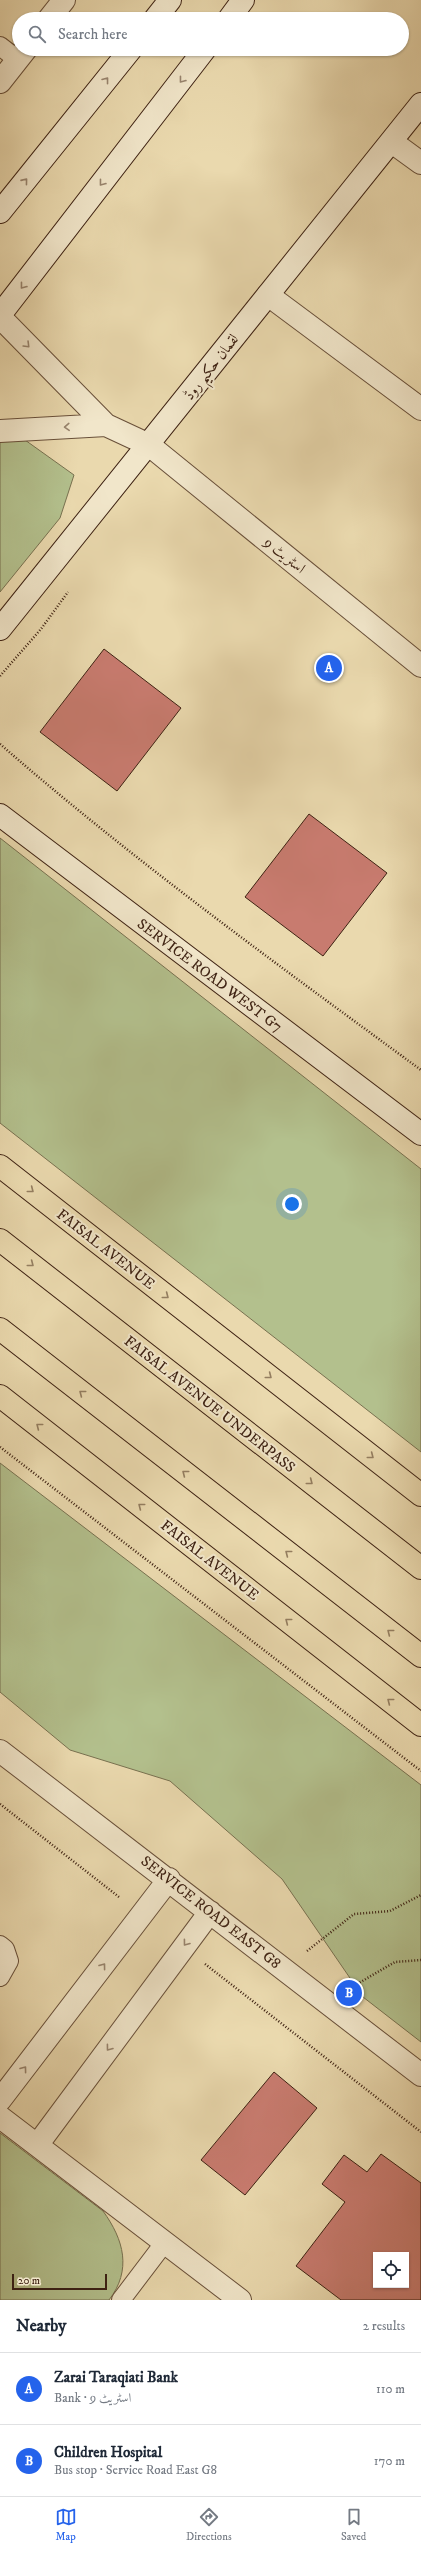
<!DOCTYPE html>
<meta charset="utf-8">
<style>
:root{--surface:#fff;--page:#f6f6f7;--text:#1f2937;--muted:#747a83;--line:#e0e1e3;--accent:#2563eb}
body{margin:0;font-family:"IM FELL DW Pica",Amiri,serif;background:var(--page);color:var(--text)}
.controls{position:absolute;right:12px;bottom:12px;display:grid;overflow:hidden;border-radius:0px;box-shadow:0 1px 3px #0004}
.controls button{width:36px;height:36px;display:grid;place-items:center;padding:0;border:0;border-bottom:1px solid var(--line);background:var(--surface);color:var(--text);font:20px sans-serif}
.scale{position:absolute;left:12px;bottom:10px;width:95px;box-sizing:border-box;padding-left:4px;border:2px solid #3e2213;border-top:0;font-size:11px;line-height:14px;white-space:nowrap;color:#3e2213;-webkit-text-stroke:3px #f1e6ca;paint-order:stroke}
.you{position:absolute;left:292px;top:1204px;width:14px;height:14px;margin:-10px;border:3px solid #fff;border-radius:50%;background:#1a73e8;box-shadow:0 0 0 6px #1a73e833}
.badge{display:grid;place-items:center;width:26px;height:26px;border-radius:50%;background:var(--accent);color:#fff;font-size:13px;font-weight:700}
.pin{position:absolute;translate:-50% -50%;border:2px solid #fff;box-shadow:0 1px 4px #0006}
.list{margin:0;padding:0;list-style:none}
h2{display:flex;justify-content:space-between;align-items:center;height:52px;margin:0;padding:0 16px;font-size:17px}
h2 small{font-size:13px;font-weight:400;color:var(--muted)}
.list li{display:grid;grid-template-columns:26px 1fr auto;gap:12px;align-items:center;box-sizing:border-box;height:72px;padding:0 16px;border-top:1px solid var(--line)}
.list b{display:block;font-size:15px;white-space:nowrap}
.list p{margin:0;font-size:13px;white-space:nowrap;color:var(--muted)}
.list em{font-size:13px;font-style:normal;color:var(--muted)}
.icon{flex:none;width:22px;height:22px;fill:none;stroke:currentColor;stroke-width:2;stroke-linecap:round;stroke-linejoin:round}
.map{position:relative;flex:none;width:421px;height:2300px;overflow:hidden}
.search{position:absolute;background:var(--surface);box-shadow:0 1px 3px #0004;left:12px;right:12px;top:12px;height:44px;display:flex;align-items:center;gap:10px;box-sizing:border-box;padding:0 14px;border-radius:22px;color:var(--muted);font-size:15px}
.sheet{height:196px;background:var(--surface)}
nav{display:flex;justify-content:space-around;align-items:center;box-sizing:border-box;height:56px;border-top:1px solid var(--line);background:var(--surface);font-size:11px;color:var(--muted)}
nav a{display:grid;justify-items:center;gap:2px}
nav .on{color:var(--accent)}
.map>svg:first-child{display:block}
.green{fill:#b3c08d;stroke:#787150}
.building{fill:#c87b6f;stroke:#3e2213;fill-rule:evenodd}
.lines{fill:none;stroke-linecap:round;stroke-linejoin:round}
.lane-casing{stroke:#69503a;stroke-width:20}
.street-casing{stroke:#69503a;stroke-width:24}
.secondary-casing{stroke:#3e2213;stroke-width:24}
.primary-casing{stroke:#3e2213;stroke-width:24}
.path{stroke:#3e2213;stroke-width:2.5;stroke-dasharray:1 2;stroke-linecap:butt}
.lane{stroke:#f1e6ca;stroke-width:18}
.street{stroke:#f1e6ca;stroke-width:22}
.secondary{stroke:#f1e6ca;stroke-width:22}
.primary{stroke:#ead9ae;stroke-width:22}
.oneway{stroke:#98846e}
.oneway2{stroke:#947e60}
.labels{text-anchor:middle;stroke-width:4;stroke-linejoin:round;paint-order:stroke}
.street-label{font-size:15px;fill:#3e2213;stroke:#f1e6ca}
</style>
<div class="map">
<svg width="421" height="2300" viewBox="0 0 421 2300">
<rect width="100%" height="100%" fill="#ead9ae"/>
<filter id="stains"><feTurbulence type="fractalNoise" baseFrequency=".005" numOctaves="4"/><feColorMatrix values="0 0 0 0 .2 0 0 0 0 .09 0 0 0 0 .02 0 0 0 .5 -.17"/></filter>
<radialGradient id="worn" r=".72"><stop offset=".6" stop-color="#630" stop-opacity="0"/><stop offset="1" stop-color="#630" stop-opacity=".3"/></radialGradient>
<path class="green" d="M11,430l63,45 -14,43 -60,74v-161z
M0,838l421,331v283l-421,-329z
M0,1463l421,322v257l-58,-45 -81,-118 -112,-98 -100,-31 -70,-58z
M0,2133l103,78c21,29 29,59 6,89h-109z"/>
<path class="building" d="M104,649l77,59 -64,83 -77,-59z
M309,814l78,59 -64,83 -78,-59z
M274,2072l43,36 -72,87 -44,-35z
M381,2154l40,29v117h-80l-45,-34 49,-64 -23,-18 22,-29 23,17zM376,2255h30v30h-30z"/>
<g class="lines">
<defs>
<path id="lane" d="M0,46l18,14
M0,1945l5,4 4,12 -9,16
M121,2300l44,-58"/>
<path id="street" d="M49,19l15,-19
M0,82l26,-33
M392,142l29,21
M268,295l153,114
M0,317l106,108 43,20 272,221
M0,431l106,-6
M0,1751l421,324
M0,2100l169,-221
M0,2117l240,183
M38,2144l172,-232"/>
<path id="secondary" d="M155,19l15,-19
M229,19l14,-19
M0,212l131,-163
M0,315l205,-266
M0,629l421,-525
M0,815l421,319"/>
<path id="primary" d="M0,1166l421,329
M0,1240l421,328
M0,1329l421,327
M0,1396l421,329"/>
</defs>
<use href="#lane" class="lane-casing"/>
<use href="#street" class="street-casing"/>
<use href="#secondary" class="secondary-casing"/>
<use href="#primary" class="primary-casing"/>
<path class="path" d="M0,676l41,-47 27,-37
M0,744c134,117 278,221 421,326
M0,1447l421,324
M0,1804l119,93
M307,1951l47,-37 36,-3 31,-16
M205,1964l216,168
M352,1987l43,-25 26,-2"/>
<use href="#lane" class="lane"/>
<use href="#street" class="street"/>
<use href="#secondary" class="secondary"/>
<use href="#primary" class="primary"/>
</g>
<defs><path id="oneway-chevron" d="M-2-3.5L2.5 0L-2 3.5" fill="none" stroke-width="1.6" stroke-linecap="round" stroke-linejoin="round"/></defs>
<g class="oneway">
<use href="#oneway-chevron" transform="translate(106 80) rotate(-52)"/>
<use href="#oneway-chevron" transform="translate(182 80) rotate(128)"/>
<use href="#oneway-chevron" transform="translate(25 181) rotate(-51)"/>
<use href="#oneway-chevron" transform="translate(102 183) rotate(128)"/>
<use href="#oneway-chevron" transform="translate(23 286) rotate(128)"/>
<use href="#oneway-chevron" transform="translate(27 345) rotate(45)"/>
<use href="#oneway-chevron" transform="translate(67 427) rotate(177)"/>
<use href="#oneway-chevron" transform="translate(186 1943) rotate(127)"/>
<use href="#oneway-chevron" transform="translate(103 1966) rotate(-53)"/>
<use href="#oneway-chevron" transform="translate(109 2048) rotate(127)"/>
<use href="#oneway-chevron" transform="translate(24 2069) rotate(-53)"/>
</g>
<g class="oneway2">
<use href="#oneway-chevron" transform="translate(31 1190) rotate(38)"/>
<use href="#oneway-chevron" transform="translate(31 1264) rotate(38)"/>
<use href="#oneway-chevron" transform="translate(166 1296) rotate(38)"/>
<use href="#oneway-chevron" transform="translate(269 1376) rotate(38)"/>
<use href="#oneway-chevron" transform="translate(82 1393) rotate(-142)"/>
<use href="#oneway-chevron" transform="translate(39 1426) rotate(-142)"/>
<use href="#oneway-chevron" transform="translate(371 1456) rotate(38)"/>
<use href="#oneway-chevron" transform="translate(185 1473) rotate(-142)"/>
<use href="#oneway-chevron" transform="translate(310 1482) rotate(38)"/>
<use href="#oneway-chevron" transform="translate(141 1506) rotate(-142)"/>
<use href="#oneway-chevron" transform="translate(288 1553) rotate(-142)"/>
<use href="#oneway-chevron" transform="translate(288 1621) rotate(-142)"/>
<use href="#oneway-chevron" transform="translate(390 1632) rotate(-142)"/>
<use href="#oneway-chevron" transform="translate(390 1701) rotate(-142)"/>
</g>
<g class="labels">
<g class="street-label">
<text transform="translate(211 367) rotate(-52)" y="5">لقمان حکیم روڈ</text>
<text transform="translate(285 555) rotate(39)" y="5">اسٹریٹ 9</text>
<text transform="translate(210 975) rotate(37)" y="5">SERVICE ROAD WEST G7</text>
<text transform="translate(106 1249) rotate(38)" y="5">FAISAL AVENUE</text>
<text transform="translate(210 1404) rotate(38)" y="5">FAISAL AVENUE UNDERPASS</text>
<text transform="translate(210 1560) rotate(38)" y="5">FAISAL AVENUE</text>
<text transform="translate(211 1912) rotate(38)" y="5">SERVICE ROAD EAST G8</text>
</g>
</g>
<rect width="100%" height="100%" filter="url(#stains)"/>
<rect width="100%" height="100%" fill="url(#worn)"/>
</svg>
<div class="controls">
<button><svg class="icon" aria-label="locate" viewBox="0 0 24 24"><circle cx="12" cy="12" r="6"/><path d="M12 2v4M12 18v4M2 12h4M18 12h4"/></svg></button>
</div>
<div class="scale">20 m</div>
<div class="you"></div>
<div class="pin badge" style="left:329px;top:668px">A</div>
<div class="pin badge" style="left:349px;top:1993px">B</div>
<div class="search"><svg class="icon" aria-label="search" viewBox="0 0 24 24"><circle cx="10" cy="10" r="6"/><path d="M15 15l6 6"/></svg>Search here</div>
</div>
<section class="sheet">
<h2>Nearby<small>2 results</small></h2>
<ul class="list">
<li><span class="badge">A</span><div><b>Zarai Taraqiati Bank</b><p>Bank · اسٹریٹ 9</p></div><em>110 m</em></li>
<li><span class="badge">B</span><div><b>Children Hospital</b><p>Bus stop · Service Road East G8</p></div><em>170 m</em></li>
</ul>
</section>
<nav>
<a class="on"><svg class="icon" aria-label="map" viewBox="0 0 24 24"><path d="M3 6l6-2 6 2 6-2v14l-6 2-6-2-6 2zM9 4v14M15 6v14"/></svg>Map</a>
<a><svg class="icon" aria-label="directions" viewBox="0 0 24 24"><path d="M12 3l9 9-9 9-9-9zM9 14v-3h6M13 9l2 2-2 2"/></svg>Directions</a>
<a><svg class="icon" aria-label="saved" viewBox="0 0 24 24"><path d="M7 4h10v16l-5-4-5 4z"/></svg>Saved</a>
</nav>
